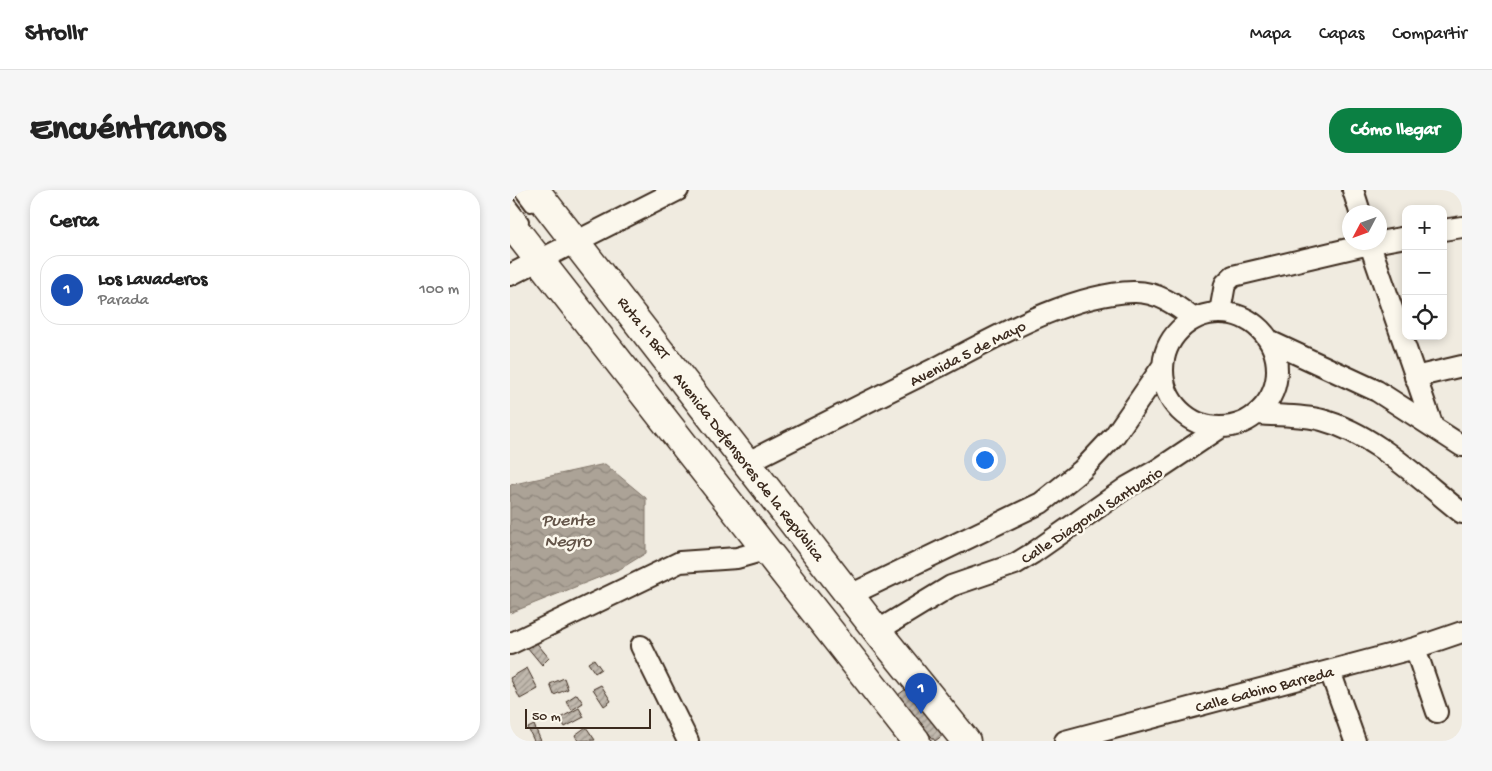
<!DOCTYPE html>
<html lang="es">
<meta charset="utf-8">
<style>
:root{--surface:#fff;--page:#f6f6f6;--text:#222;--muted:#767676;--line:#e0e0e0;--accent:#0b8043}
body{margin:0;font-family:"Gochi Hand",sans-serif;background:var(--page);color:var(--text)}
.controls{position:absolute;right:15px;top:15px;display:grid;overflow:hidden;border-radius:10px;box-shadow:0 2px 8px #0003}
.controls button{width:45px;height:45px;display:grid;place-items:center;padding:0;border:0;border-bottom:1px solid var(--line);background:var(--surface);color:var(--text);font:25px sans-serif}
.compass{position:absolute;left:832px;top:15px;width:45px;height:45px;border-radius:50%;background:var(--surface);box-shadow:0 2px 8px #0003;rotate:229deg}
.scale{position:absolute;left:15px;bottom:12px;width:126px;box-sizing:border-box;padding-left:5px;border:2px solid #3b2a1e;border-top:0;font-size:14px;line-height:18px;white-space:nowrap;color:#3b2a1e;-webkit-text-stroke:4px #fbf7ec;paint-order:stroke}
.you{position:absolute;left:474px;top:269px;width:18px;height:18px;margin:-12px;border:4px solid #fff;border-radius:50%;background:#1a73e8;box-shadow:0 0 0 8px #1a73e833}
.badge{display:grid;place-items:center;width:32px;height:32px;border-radius:50%;background:var(--accent);color:#fff;font-size:16px;font-weight:700}
.pin{position:absolute;translate:-50% -41px;filter:drop-shadow(0 1px 2px #0008)}
.pin::after{content:'';position:absolute;top:26px;width:18px;height:15px;background:inherit;clip-path:polygon(0 0,100% 0,50% 100%)}
.list{margin:0;padding:0;list-style:none}
h2{display:flex;justify-content:space-between;align-items:center;height:65px;margin:0;padding:0 20px;font-size:21px}
h2 small{font-size:16px;font-weight:400;color:var(--muted)}
.list li{display:grid;grid-template-columns:32px 1fr auto;gap:15px;align-items:center;box-sizing:border-box;height:70px;margin:0 10px 10px;padding:0 10px;border:1px solid var(--line);border-radius:20px}
.list b{display:block;font-size:19px;white-space:nowrap}
.list p{margin:0;font-size:16px;white-space:nowrap;color:var(--muted)}
.list em{font-size:16px;font-style:normal;color:var(--muted)}
.icon{flex:none;width:28px;height:28px;fill:none;stroke:currentColor;stroke-width:2;stroke-linecap:round;stroke-linejoin:round}
.map{position:relative;flex:none;width:952px;height:551px;overflow:hidden;border-radius:20px}
header{display:flex;align-items:center;gap:30px;box-sizing:border-box;height:70px;padding:0 25px;background:var(--surface);border-bottom:1px solid var(--line)}
header strong{font-size:24px}
nav{display:flex;gap:28px;margin-inline-start:auto;font-size:18px}
.intro{display:flex;align-items:center;justify-content:space-between;box-sizing:border-box;height:120px;padding:0 30px}
h1{margin:0;font-size:35px}
.button{padding:12px 22px;border-radius:20px;background:var(--accent);color:#fff;font-size:18px;font-weight:700}
main{display:flex;gap:30px;padding:0 30px}
aside{flex:1;background:var(--surface);border-radius:20px;box-shadow:0 2px 8px #0003}
.map>svg:first-child{display:block}
.water{fill:url(#water-waves);stroke:#7f7367}
.building{fill:url(#building-hatch);stroke:#3b2a1e}
.lines{fill:none;stroke-linecap:round;stroke-linejoin:round}
.lane-casing{stroke:#3b2a1e;stroke-width:14}
.street-casing{stroke:#3b2a1e;stroke-width:24}
.primary-casing{stroke:#3b2a1e;stroke-width:31}
.lane{stroke:#fbf7ec;stroke-width:10}
.street{stroke:#fbf7ec;stroke-width:20}
.primary{stroke:#fbf7ec;stroke-width:28}
.labels{text-anchor:middle;stroke-width:5;stroke-linejoin:round;paint-order:stroke}
.street-label{font-size:16px;fill:#3b2a1e;stroke:#fbf7ec}
.water-label{font-size:18px;font-style:italic;fill:#635448;stroke:#fbf7ec}
</style>
<header>
<strong>Strollr</strong>
<nav><a>Mapa</a><a>Capas</a><a>Compartir</a></nav>
</header>
<div class="intro"><h1>Encuéntranos</h1><a class="button">Cómo llegar</a></div>
<main>
<aside>
<h2>Cerca<small></small></h2>
<ul class="list">
<li><span class="badge" style="background:#1a4fb4">1</span><div><b>Los Lavaderos</b><p>Parada</p></div><em>100 m</em></li>
</ul>
</aside>
<div class="map">
<svg width="952" height="551" viewBox="0 0 952 551">
<defs>
<pattern id="water-waves" width="16" height="10" patternUnits="userSpaceOnUse" patternTransform="scale(1.25)"><rect width="16" height="10" fill="#aca397"/><path d="M0 5q4-4 8 0t8 0" fill="none" stroke="#8d857b"/></pattern>
<pattern id="building-hatch" width="6" height="6" patternUnits="userSpaceOnUse" patternTransform="scale(1.25)"><rect width="6" height="6" fill="#c0b8ad"/><path d="M-1 1l2-2M0 6l6-6M5 7l2-2" fill="none" stroke="#9d968c"/></pattern>
</defs>
<rect width="100%" height="100%" fill="#f0ebe0"/>
<filter id="ink" filterUnits="userSpaceOnUse"><feTurbulence type="fractalNoise" baseFrequency=".02" numOctaves="2"/><feDisplacementMap in="SourceGraphic" scale="10" xChannelSelector="R" yChannelSelector="G"/><feConvolveMatrix kernelMatrix="1 2 1 2 8 2 1 2 1" color-interpolation-filters="sRGB"/></filter>
<g filter="url(#ink)">
<path class="water" d="M95,274l41,34v55l-26,16 -110,44v-128z"/>
<path class="building" d="M25,451l14,17 -7,7 -15,-18z
M84,469l7,10 -6,4 -7,-10z
M17,478l11,21 -18,10 -10,-21z
M54,488l4,11 -14,6 -4,-11z
M91,495l10,16 -7,5 -11,-17z
M396,499l37,46 -8,6 -37,-46z
M67,504l6,9 -11,7 -6,-9z
M69,518l5,9 -19,10 -5,-9z
M24,535l7,16h-7l-6,-13z
M76,537l9,13 -17,1 -3,-6z"/>
<g class="lines">
<defs>
<path id="lane" d="M9,0l12,16
M0,14l13,17"/>
<path id="street" d="M843,0l7,22
M933,40l19,-3
M859,52l63,182
M869,52l27,-5
M0,85l168,-85
M710,122l5,-28 8,-8 145,-34
M653 180a57 57 0 1 1 114 0a57 57 0 1 1-114 0Z
M759,151l108,50 85,55
M905,187l47,-11
M747,224c21,2 45,1 65,6 53,14 98,60 140,93
M236,273c65,-33 129,-65 194,-97 56,-29 129,-72 193,-74 24,-1 43,13 61,27
M340,405l191,-92 41,-33 33,-35 47,-68
M367,441l74,-45 64,-22 18,-11 94,-66 30,-17 63,-42
M0,454l170,-82 57,-4 28,-8
M131,456l47,95
M905,458l22,64
M820,481l25,70
M555,551l350,-93 47,-16"/>
<path id="primary" d="M25,0l342,441 89,110
M0,33l406,518"/>
</defs>
<use href="#lane" class="lane-casing"/>
<use href="#street" class="street-casing"/>
<use href="#primary" class="primary-casing"/>
<use href="#lane" class="lane"/>
<use href="#street" class="street"/>
<use href="#primary" class="primary"/>
</g>
</g>
<g class="labels">
<g class="street-label">
<text transform="translate(135 137) rotate(52)" y="6">Ruta L1 BRT</text>
<text transform="translate(457 162) rotate(-27)" y="6">Avenida 5 de Mayo</text>
<text transform="translate(240 276) rotate(52)" y="6">Avenida Defensores de la República</text>
<text transform="translate(581 324) rotate(-33)" y="6">Calle Diagonal Santuario</text>
<text transform="translate(754 498) rotate(-15)" y="6">Calle Gabino Barreda</text>
</g>
<g class="water-label">
<text x="58" y="335">Puente<tspan x="58" dy="21">Negro</tspan></text>
</g>
</g>
</svg>
<div class="controls">
<button>+</button>
<button>−</button>
<button><svg class="icon" aria-label="locate" viewBox="0 0 24 24"><circle cx="12" cy="12" r="6"/><path d="M12 2v4M12 18v4M2 12h4M18 12h4"/></svg></button>
</div>
<svg class="compass" viewBox="-18 -18 36 36"><path d="M0-13l5 13h-10z" fill="#e53935"/><path d="M0 13l5-13h-10z" fill="#767676"/></svg>
<div class="scale">50 m</div>
<div class="you"></div>
<div class="pin badge" style="left:411px;top:524px;background:#1a4fb4">1</div>
</div>
</main>
